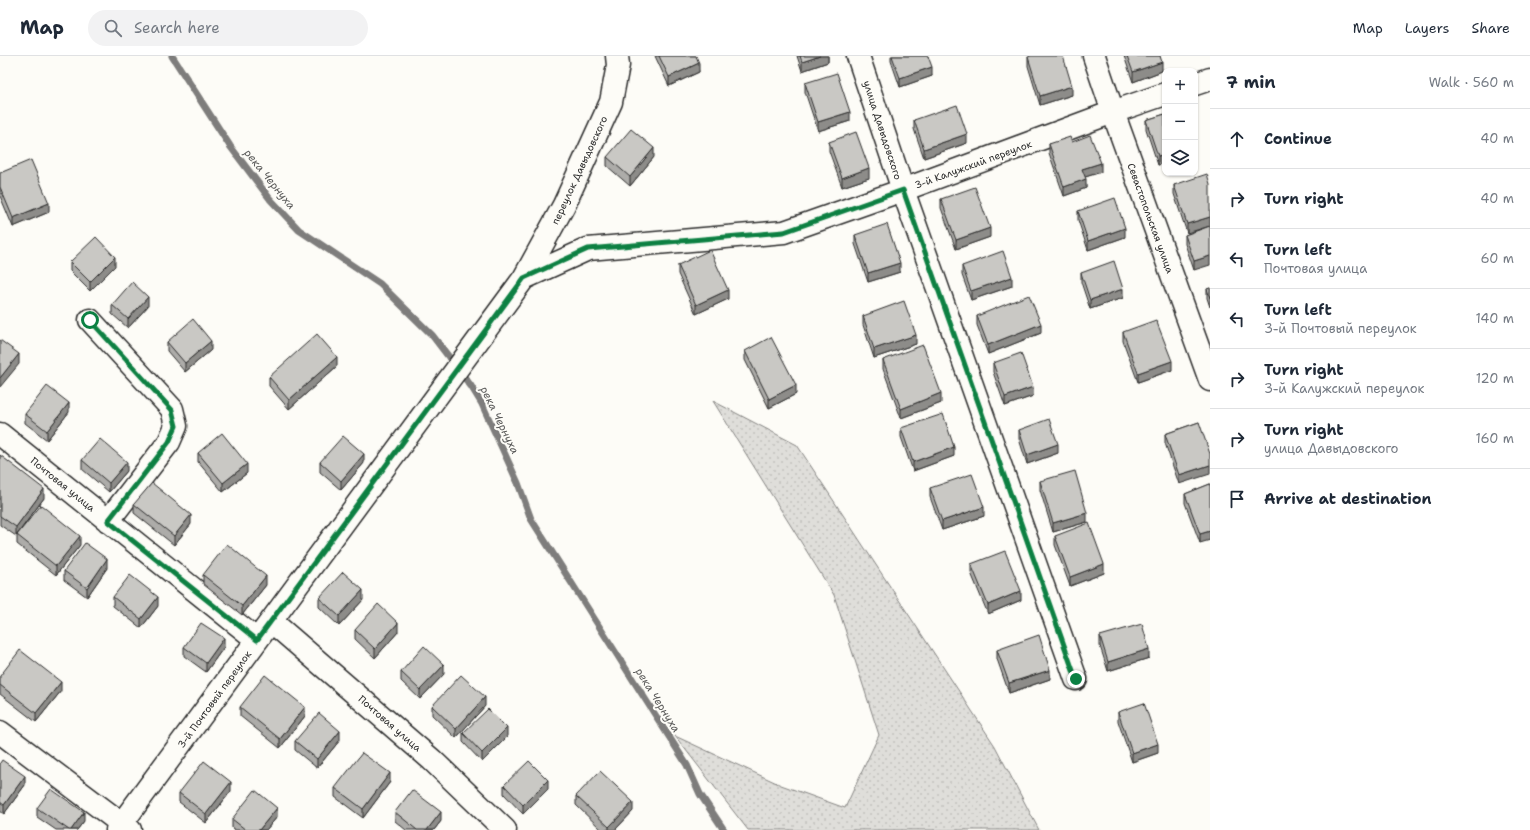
<!DOCTYPE html>
<meta charset="utf-8">
<style>
:root{--surface:#fff;--page:#f2f2f3;--text:#1f2937;--muted:#747a83;--line:#e0e1e3}
body{margin:0;font-family:"Shantell Sans",sans-serif;background:var(--page);color:var(--text)}
.controls{position:absolute;right:12px;top:12px;display:grid;overflow:hidden;border-radius:8px;box-shadow:0 1px 3px #0004}
.controls button{width:36px;height:36px;display:grid;place-items:center;padding:0;border:0;border-bottom:1px solid var(--line);background:var(--surface);color:var(--text);font:20px sans-serif}
.stop{position:absolute;width:12px;height:12px;margin:-9px;border:3px solid #0b8043;border-radius:50%;background:#fff}
.stop.end{background:#0b8043;border-color:#fff;box-shadow:0 1px 4px #0008}
.list{margin:0;padding:0;list-style:none}
h2{display:flex;justify-content:space-between;align-items:center;height:52px;margin:0;padding:0 16px;font-size:17px}
h2 small{font-size:13px;font-weight:400;color:var(--muted)}
.list li{display:grid;grid-template-columns:26px 1fr auto;gap:12px;align-items:center;box-sizing:border-box;height:60px;padding:0 16px;border-top:1px solid var(--line)}
.list b{display:block;font-size:15px;white-space:nowrap}
.list p{margin:0;font-size:13px;white-space:nowrap;color:var(--muted)}
.list em{font-size:13px;font-style:normal;color:var(--muted)}
.icon{flex:none;width:22px;height:22px;fill:none;stroke:currentColor;stroke-width:2;stroke-linecap:round;stroke-linejoin:round}
.map{position:relative;flex:none;width:1210px;height:774px;overflow:hidden}
header{display:flex;align-items:center;gap:24px;box-sizing:border-box;height:56px;padding:0 20px;background:var(--surface);border-bottom:1px solid var(--line)}
header strong{font-size:19px}
nav{display:flex;gap:22px;margin-inline-start:auto;font-size:14px}
.search{width:280px;height:36px;background:var(--page);display:flex;align-items:center;gap:10px;box-sizing:border-box;padding:0 14px;border-radius:22px;color:var(--muted);font-size:15px}
main{display:flex}
aside{flex:1;background:var(--surface)}
.map>svg:first-child{display:block}
.grass{fill:url(#grass-dots);stroke:#858482}
.lines{fill:none;stroke-linecap:round;stroke-linejoin:round}
.stream{stroke:#7e7d7b;stroke-width:7}
.minor-casing{stroke:#2b2b2b;stroke-width:25}
.minor{stroke:#fdfcf7;stroke-width:22}
.wall{fill:#adaca9;stroke:#2b2b2b}
.shaded-wall{fill:#8d8c89;stroke:#2b2b2b}
.building{fill:#c9c8c4;stroke:#2b2b2b}
.route{stroke:#0b8043;stroke-width:5}
.labels{text-anchor:middle;stroke-width:4;stroke-linejoin:round;paint-order:stroke}
.street-label{font-size:10px;fill:#2b2b2b;stroke:#fdfcf7}
.water-label{font-size:11px;font-style:italic;fill:#5b5b5a;stroke:#fdfcf7}
</style>
<header>
<strong>Map</strong>
<div class="search"><svg class="icon" aria-label="search" viewBox="0 0 24 24"><circle cx="10" cy="10" r="6"/><path d="M15 15l6 6"/></svg>Search here</div>
<nav><a>Map</a><a>Layers</a><a>Share</a></nav>
</header>
<main>
<div class="map">
<svg width="1210" height="774" viewBox="0 0 1210 774">
<defs>
<pattern id="grass-dots" width="8" height="8" patternUnits="userSpaceOnUse"><rect width="8" height="8" fill="#dfdeda"/><path d="M2 2h.1M6 6h.1" fill="none" stroke="#c0bfbb" stroke-width="1.8" stroke-linecap="round"/></pattern>
</defs>
<rect width="100%" height="100%" fill="#fdfcf7"/>
<filter id="ink" filterUnits="userSpaceOnUse"><feTurbulence type="fractalNoise" baseFrequency=".025" numOctaves="2"/><feDisplacementMap in="SourceGraphic" scale="8" xChannelSelector="R" yChannelSelector="G"/><feConvolveMatrix kernelMatrix="1 2 1 2 8 2 1 2 1" color-interpolation-filters="sRGB"/></filter>
<g filter="url(#ink)">
<path class="grass" d="M713,345l84,44 198,301 44,84h-291l-73,-94 106,49 64,23 34,-73 -45,-140z"/>
<g class="lines">
<path class="stream" d="M172,0l58,90 40,53 29,31 81,54 52,51 39,51 11,18 36,79 13,36 156,246 13,29 24,36"/>
<defs>
<path id="minor" d="M858,0l45,134 173,489
M1094,0l19,56 97,268
M1195,28l15,-5
M524,222l64,-29 196,-17 119,-42 210,-78 52,-18
M90,264l82,89 4,17 -7,16 -61,79
M0,378l257,206
M271,565l161,139 73,70
M0,676l130,98
M117,774l407,-552 40,-73 47,-103 7,-37 -1,-9"/>
</defs>
<use href="#minor" class="minor-casing"/>
<use href="#minor" class="minor"/>
</g>
<path class="wall" d="M655,0h41l3,16 -30,14z
M797,0h31v6l-26,9z
M891,0h37l4,20 -32,11 -9,-26z
M1124,0h36l2,15 -29,11z
M1028,1l44,38 -32,10 -12,-39z
M805,27l45,38 -32,10 -13,-39z
M1165,58v49l-7,2 -12,-36v-9z
M914,64l53,23 -43,15 -10,-29z
M829,86l40,36 -27,9 -13,-36z
M1072,86l29,30 -16,5 1,11 -22,8 -15,-43v-9z
M607,101h47l-24,29 -23,-20z
M0,117l49,39 -36,15 -13,-31z
M1210,128l-23,49 -13,-39v-9z
M941,143l49,38 -34,12 -15,-41z
M1078,155l47,26 -37,13 -10,-30z
M1210,170l-16,44 -9,-26v-9z
M855,179l45,37 -32,10 -13,-38z
M70,206l45,4 -25,25 -20,-20z
M678,209l50,34 -32,15 -18,-40z
M962,210l50,20 -41,14 -9,-25z
M1081,217l42,25 -33,11 -9,-27z
M1210,232v19l-3,-9v-9z
M112,249l36,1 -20,22 -16,-14z
M863,260l53,28 -42,14 -11,-33z
M977,260l64,17 -53,21 -11,-29z
M1123,276l49,38 -34,12 -15,-41z
M167,286l44,8 -26,22 -18,-21z
M745,295l51,43 -27,14 -24,-48z
M883,304l58,43 -40,15 -18,-49z
M993,307l40,33 -28,10 -12,-34z
M337,310l-48,43 -20,-23v-9z
M69,356l-22,28 -22,-17v-9z
M1199,366l-20,62 -14,-41v-9z
M901,372l53,28 -41,15 -12,-34z
M1019,374l39,23 -31,11 -8,-25z
M198,397l49,20 -24,19 -25,-30z
M0,399l44,43 -28,38 -16,-11z
M82,404l45,11 -18,21 -27,-23z
M320,406l44,1 -23,27 -21,-18z
M1040,425l47,41 -34,10 -13,-42z
M1210,428l-10,59 -15,-40v-9z
M930,432l54,28 -42,14 -12,-33z
M134,448l57,20 -17,21 -40,-32z
M17,479l63,10 -24,30 -39,-31z
M1055,480l49,37 -34,13 -15,-41z
M971,508l50,36 -33,14 -17,-41z
M107,512l-20,29 -23,-17v-9z
M203,519l63,10 -24,30 -39,-31z
M113,541l45,9 -17,22 -28,-22z
M319,542l44,2 -24,26 -20,-19z
M355,574l43,2 -23,26 -20,-19z
M1100,580l49,22 -41,13 -8,-25z
M184,591h40l-18,25 -22,-16z
M997,594l53,29 -41,14 -12,-34z
M401,616l43,2 -24,25 -19,-18z
M0,620l61,15 -25,31 -36,-28z
M432,650h53l-29,32 -24,-23z
M240,651l65,9 -25,32 -40,-32z
M1118,656l40,41 -26,9 -14,-41z
M463,677l44,4 -25,25 -19,-20z
M340,684l-23,28 -22,-18v-9z
M0,707l25,22 -21,29 -4,-3z
M390,726l-27,36 -28,-21v-9z
M504,729l44,4 -25,25 -19,-20z
M231,735l-25,32 -27,-21v-9z
M576,740l57,15 -18,19h-13l-26,-25z
M37,752l47,13 -7,9h-21l-19,-13z
M395,756l46,9 -7,9h-28l-11,-9z
M277,761l-11,13h-31l-3,-2v-9z"/>
<path class="shaded-wall" d="M820,0h8v6l-26,9v-9z
M1162,6v9l-29,11v-10z
M699,7v9l-30,14v-9z
M932,11v9l-32,11v-9z
M1072,30v9l-32,10v-9z
M850,56v9l-32,10v-9z
M967,78v9l-43,15v-9z
M654,92v9l-24,29v-9z
M1165,98v9l-7,2v-9z
M1101,107v9l-19,6v-9z
M869,112v10l-27,9v-9z
M1086,123v9l-22,8v-9z
M49,147v9l-36,15v-9z
M1210,161v9l-23,7v-9z
M990,172v9l-34,12v-9z
M1125,172v9l-37,13v-9z
M1210,200v9l-16,5v-9z
M115,201v9l-25,25v-9z
M900,207v9l-32,10v-9z
M1012,221v9l-41,14v-9z
M1123,233v9l-33,11v-9z
M728,234v9l-32,15v-9z
M148,241v9l-20,22v-9z
M1041,268v9l-53,21v-9z
M916,279v9l-42,14v-9z
M211,285v9l-26,22v-9z
M19,298v10l-19,23v-9z
M337,301v9l-48,43v-9z
M1172,305v9l-34,12v-9z
M796,329v9l-27,14v-9z
M1033,331v9l-28,10v-9z
M941,337v10l-40,15v-9z
M69,347v9l-22,28v-9z
M1058,388v9l-31,11v-9z
M954,391v9l-41,15v-9z
M364,398v9l-23,27v-9z
M127,406v9l-18,21v-9z
M247,408v9l-24,19v-9z
M1210,409v9l-31,10v-9z
M44,433v9l-28,38v-9z
M984,451v9l-42,14v-9z
M1087,457v9l-34,10v-9z
M191,459v9l-17,21v-9z
M1210,475v9l-10,3v-9z
M80,480v9l-24,30v-9z
M107,503v9l-20,29v-9z
M1104,508v9l-34,13v-9z
M266,520v9l-24,30v-9z
M363,534v10l-24,26v-10z
M1021,535v9l-33,14v-9z
M158,541v9l-17,22v-9z
M398,567v9l-23,26v-9z
M224,582v9l-18,25v-9z
M1149,593v9l-41,13v-9z
M444,609v9l-24,25v-9z
M1050,614v9l-41,14v-10z
M61,626v9l-25,31v-9z
M485,641v9l-29,32v-9z
M305,651v9l-25,32v-9z
M507,672v9l-25,25v-9z
M340,675v9l-23,28v-9z
M1158,688v9l-26,9v-9z
M390,717v9l-27,36v-9z
M25,720v9l-21,29v-9z
M548,724v9l-25,25v-9z
M231,726v9l-25,32v-9z
M633,746v9l-18,19h-6v-3z
M277,752v9l-11,13h-7z
M84,756v9l-7,9h-6z
M441,756v9l-7,9h-7z"/>
<path class="building" d="M659,0h37l3,7 -30,14z
M800,0h20l-18,6z
M892,0h36l4,11 -32,11z
M1031,0h32l9,30 -32,10 -12,-39z
M1127,0h33l2,6 -29,10z
M837,17l13,39 -32,10 -13,-39z
M957,49l10,29 -43,15 -10,-29z
M1165,58v40l-7,2 -12,-36z
M631,73l23,19 -24,29 -23,-20z
M856,76l13,36 -27,10 -13,-36z
M1090,79l11,28 -19,6 4,10 -22,8 -15,-43 21,-7 2,5z
M31,104l18,43 -36,15 -13,-31v-14z
M1207,118l3,10v33l-23,7 -13,-39z
M975,131l15,41 -34,12 -15,-41z
M1115,142l10,30 -37,13 -10,-30z
M887,168l13,39 -32,10 -13,-38z
M1210,170v30l-16,5 -9,-26z
M96,181l19,20 -25,25 -20,-20z
M710,194l18,40 -32,15 -18,-40z
M1003,195l9,26 -41,14 -9,-25z
M1114,205l9,28 -33,11 -9,-27z
M132,226l16,15 -20,22 -16,-14z
M1210,232v10l-3,-9z
M1029,239l12,29 -53,21 -11,-29z
M904,245l12,34 -42,14 -11,-33z
M193,263l18,22 -26,22 -18,-21z
M1156,264l16,41 -34,12 -15,-41z
M317,278l20,23 -48,43 -20,-23z
M771,281l25,48 -27,14 -24,-48z
M0,284l19,14 -19,24z
M923,289l18,48 -40,16 -18,-49z
M1021,297l12,34 -28,10 -12,-34z
M47,330l22,17 -22,28 -22,-17z
M943,358l11,33 -41,15 -12,-34z
M1049,363l9,25 -31,11 -8,-25z
M1199,366l11,32v11l-31,10 -14,-41z
M222,377l25,31 -24,19 -25,-30z
M343,380l21,18 -23,27 -21,-19z
M100,383l27,23 -18,21 -27,-23z
M0,399l44,34 -28,38 -16,-11z
M1075,415l12,42 -34,10 -13,-42z
M972,418l12,33 -42,14 -12,-33z
M152,427l39,32 -17,21 -40,-32z
M1210,428v47l-10,3 -15,-40z
M41,449l39,31 -24,30 -39,-31z
M1089,467l15,41 -34,13 -15,-41z
M85,487l22,16 -20,29 -23,-17z
M227,488l39,32 -24,30 -39,-31z
M1005,495l16,40 -33,14 -17,-41z
M343,516l20,18 -24,26 -20,-18z
M130,519l28,22 -17,22 -28,-22z
M378,548l20,19 -23,26 -20,-19z
M201,567l23,15 -18,25 -22,-16z
M1142,568l7,25 -41,13 -8,-26z
M1039,579l11,35 -41,13 -12,-33z
M424,590l20,19 -24,25 -19,-18z
M20,594l41,32 -25,31 -36,-28v-9z
M265,619l40,32 -25,32 -40,-32z
M461,619l24,22 -29,32 -24,-23z
M1144,647l14,41 -26,9 -14,-41z
M488,653l19,19 -25,25 -19,-20z
M319,657l21,18 -23,28 -22,-18z
M362,697l28,20 -27,36 -28,-21z
M2,704l23,16 -21,29 -4,-3v-39z
M204,705l27,21 -25,32 -27,-21z
M529,705l19,19 -25,25 -19,-20z
M600,715l33,31 -24,25 -33,-31z
M51,733l33,23 -13,18h-2l-32,-22z
M255,734l22,18 -18,22h-13l-14,-11z
M412,734l29,22 -14,18h-10l-22,-18z"/>
</g>
<g class="lines" filter="url(#ink)">
<path class="route" d="M90,264l82,90 4,16 -7,16 -61,79 149,119 267,-362 64,-29 196,-17 119,-42 173,489"/>
</g>
<g class="labels">
<g class="street-label">
<text transform="translate(883 74) rotate(72)" y="4">улица Давыдовского</text>
<text transform="translate(973 108) rotate(-20)" y="4">3-й Калужский переулок</text>
<text transform="translate(579 114) rotate(-65)" y="4">переулок Давыдовского</text>
<text transform="translate(1151 162) rotate(70)" y="4">Севастопольская улица</text>
<text transform="translate(63 428) rotate(39)" y="4">Почтовая улица</text>
<text transform="translate(214 643) rotate(-54)" y="4">3-й Почтовый переулок</text>
<text transform="translate(390 667) rotate(41)" y="4">Почтовая улица</text>
</g>
<g class="water-label">
<text transform="translate(270 123) rotate(51)" y="4">река Чернуха</text>
<text transform="translate(500 364) rotate(64)" y="4">река Чернуха</text>
<text transform="translate(658 644) rotate(58)" y="4">река Чернуха</text>
</g>
</g>
</svg>
<div class="controls">
<button>+</button>
<button>−</button>
<button><svg class="icon" aria-label="layers" viewBox="0 0 24 24"><path d="M12 4l9 5-9 5-9-5zM3 14l9 5 9-5"/></svg></button>
</div>
<div class="stop" style="left:90px;top:264px"></div>
<div class="stop end" style="left:1076px;top:623px"></div>
</div>
<aside>
<h2>7 min<small>Walk · 560 m</small></h2>
<ul class="list">
<li><svg class="icon" aria-label="ahead" viewBox="0 0 24 24"><path d="M12 20V5M6 11l6-6 6 6"/></svg><div><b>Continue</b></div><em>40 m</em></li>
<li><svg class="icon" aria-label="right" viewBox="0 0 24 24"><path d="M7 20v-9h11M14 6l5 5-5 5"/></svg><div><b>Turn right</b></div><em>40 m</em></li>
<li><svg class="icon" aria-label="left" viewBox="0 0 24 24"><path d="M17 20v-9H6M10 6l-5 5 5 5"/></svg><div><b>Turn left</b><p>Почтовая улица</p></div><em>60 m</em></li>
<li><svg class="icon" aria-label="left" viewBox="0 0 24 24"><path d="M17 20v-9H6M10 6l-5 5 5 5"/></svg><div><b>Turn left</b><p>3-й Почтовый переулок</p></div><em>140 m</em></li>
<li><svg class="icon" aria-label="right" viewBox="0 0 24 24"><path d="M7 20v-9h11M14 6l5 5-5 5"/></svg><div><b>Turn right</b><p>3-й Калужский переулок</p></div><em>120 m</em></li>
<li><svg class="icon" aria-label="right" viewBox="0 0 24 24"><path d="M7 20v-9h11M14 6l5 5-5 5"/></svg><div><b>Turn right</b><p>улица Давыдовского</p></div><em>160 m</em></li>
<li><svg class="icon" aria-label="arrive" viewBox="0 0 24 24"><path d="M6 21V4h12l-3 4 3 4H6"/></svg><div><b>Arrive at destination</b></div></li>
</ul>
</aside>
</main>
